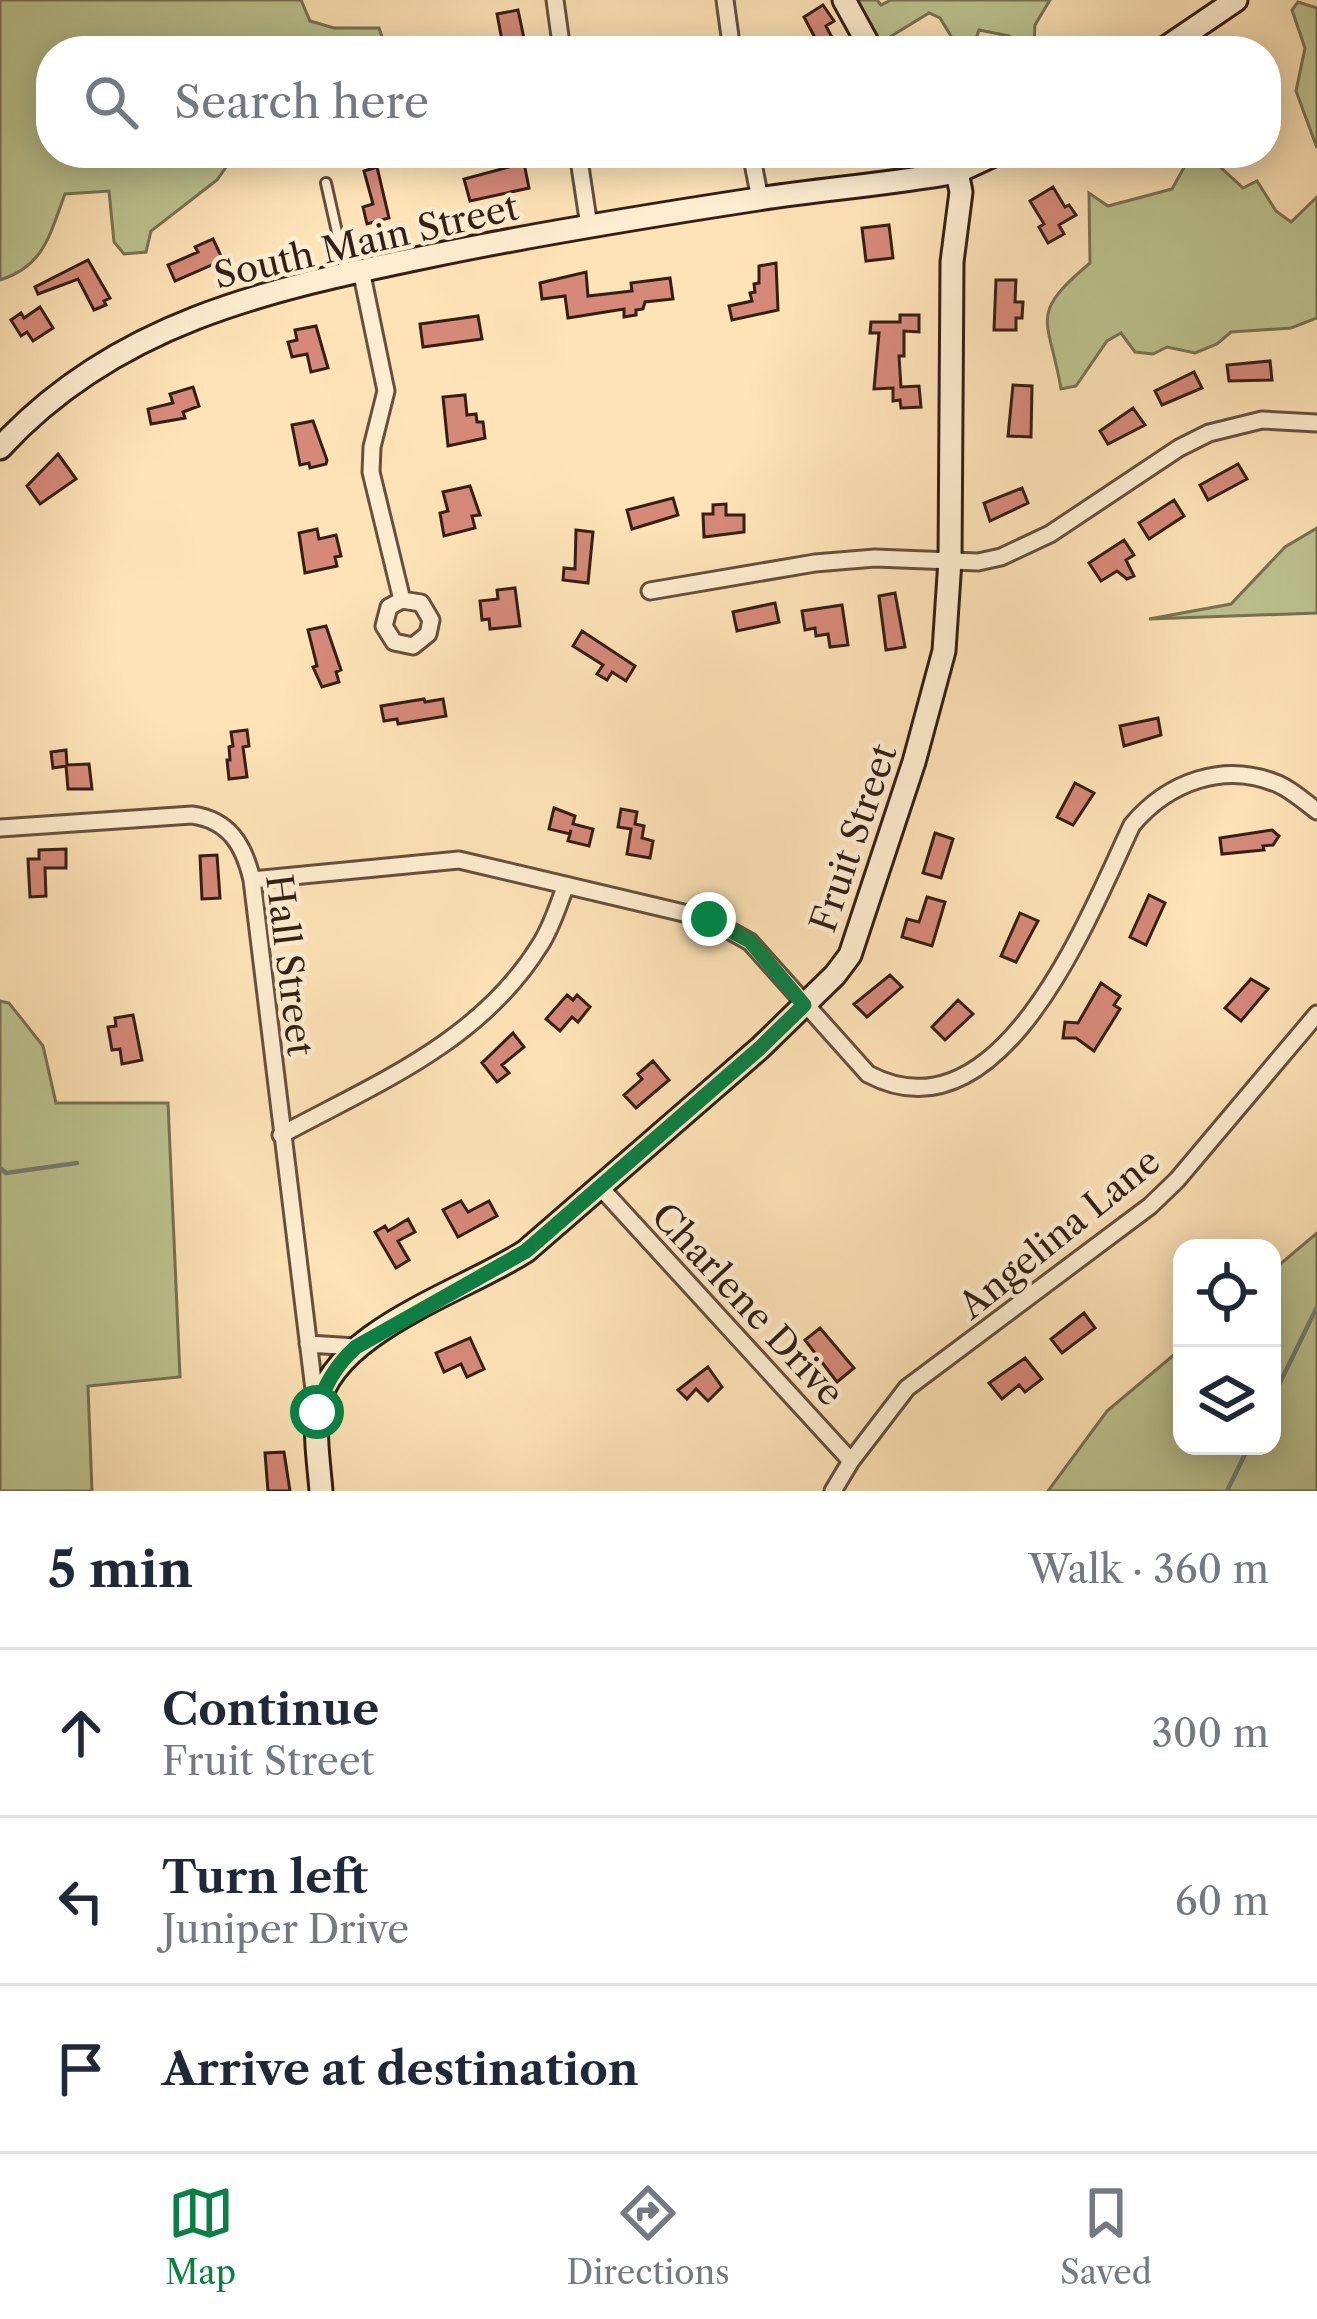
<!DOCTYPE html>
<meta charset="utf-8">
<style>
:root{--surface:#fff;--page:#f6f6f7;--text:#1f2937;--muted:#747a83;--line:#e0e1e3;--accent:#0b8043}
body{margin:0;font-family:"Libre Caslon Text",serif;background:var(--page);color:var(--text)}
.controls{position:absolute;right:36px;bottom:36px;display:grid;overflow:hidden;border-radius:24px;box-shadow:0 6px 30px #0003}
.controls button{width:108px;height:108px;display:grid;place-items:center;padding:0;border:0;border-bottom:3px solid var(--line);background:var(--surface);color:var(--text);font:60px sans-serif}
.stop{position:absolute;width:36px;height:36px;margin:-27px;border:9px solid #0b8043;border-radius:50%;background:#fff}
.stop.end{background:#0b8043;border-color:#fff;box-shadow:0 3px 12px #0008}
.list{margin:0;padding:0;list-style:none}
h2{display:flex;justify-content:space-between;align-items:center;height:156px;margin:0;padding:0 48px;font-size:51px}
h2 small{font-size:39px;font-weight:400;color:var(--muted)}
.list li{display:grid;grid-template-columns:78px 1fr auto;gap:36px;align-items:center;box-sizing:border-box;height:168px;padding:0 48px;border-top:3px solid var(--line)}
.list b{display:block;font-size:45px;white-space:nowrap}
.list p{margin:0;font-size:39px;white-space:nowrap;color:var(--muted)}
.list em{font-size:39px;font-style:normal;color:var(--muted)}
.icon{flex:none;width:66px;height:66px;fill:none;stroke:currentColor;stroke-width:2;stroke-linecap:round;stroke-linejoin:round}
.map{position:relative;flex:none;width:1317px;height:1491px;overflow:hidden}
.search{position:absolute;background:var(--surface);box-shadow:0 6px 30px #0003;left:36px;right:36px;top:36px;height:132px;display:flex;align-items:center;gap:30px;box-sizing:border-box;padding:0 42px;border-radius:48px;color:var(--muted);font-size:45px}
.sheet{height:660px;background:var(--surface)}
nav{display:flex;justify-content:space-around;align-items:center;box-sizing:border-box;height:168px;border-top:3px solid var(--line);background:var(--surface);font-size:33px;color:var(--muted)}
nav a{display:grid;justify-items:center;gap:6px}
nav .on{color:var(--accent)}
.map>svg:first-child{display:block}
.green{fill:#bcc490;stroke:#787253;stroke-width:3}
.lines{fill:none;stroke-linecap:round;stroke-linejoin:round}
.stream{stroke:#767e76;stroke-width:4.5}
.building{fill:#d68979;stroke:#341f16;stroke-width:3}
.lane-casing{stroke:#66503e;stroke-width:14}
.street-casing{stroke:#66503e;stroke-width:21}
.secondary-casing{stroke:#341f16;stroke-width:27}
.lane{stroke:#feedd0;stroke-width:8}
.street{stroke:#feedd0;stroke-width:15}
.secondary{stroke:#feedd0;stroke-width:21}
.route{stroke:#0b8043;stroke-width:15}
.labels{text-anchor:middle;stroke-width:9;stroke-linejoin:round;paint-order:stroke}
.street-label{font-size:36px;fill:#341f16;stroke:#feedd0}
</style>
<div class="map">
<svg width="1317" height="1491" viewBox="0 0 1317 1491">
<rect width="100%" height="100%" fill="#fde3b6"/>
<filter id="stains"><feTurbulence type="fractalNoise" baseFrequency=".00167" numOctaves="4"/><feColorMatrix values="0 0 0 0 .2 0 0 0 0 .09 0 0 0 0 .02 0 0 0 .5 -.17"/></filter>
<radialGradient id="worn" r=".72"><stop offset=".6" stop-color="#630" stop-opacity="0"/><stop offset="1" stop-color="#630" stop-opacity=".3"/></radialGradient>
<path class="green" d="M0,0h301l9,21 24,7h45l8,23h-336v102h185l-19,27 -66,51 -5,21 -22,2 -10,-12 -5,-51 -44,3c-15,39 -20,72 -65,86z
M856,0h21l4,5 10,-5h159l-15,25 -1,18 -11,2 -14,-9 -30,-6 -7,21h-12l-20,-33 -11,-5 -44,27 -8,-2z
M1298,2l19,6v140l-21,-57 9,-43 -13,-38z
M1186,164l33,2 24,22 14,-7 19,30 15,11 26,-25v121l-26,10 -60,4 -14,12 -22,9 -28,-6 -14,7 -18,-2 -14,-19 -14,8 -31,45 -15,3c-12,-72 -34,-73 29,-126l-1,-70 19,13 64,-17z
M1317,528v85l-168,6 82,-15 54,-57z
M0,1001l9,2 34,43 13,57h112l12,274 -92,9 4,105h-92z
M1317,1233v258h-269l59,-80 75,-63v98h90v-175z"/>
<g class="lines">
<path class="stream" d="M0,1168l6,5 71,-10
M1272,1399l45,-92
M1227,1491l22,-45"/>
</g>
<path class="building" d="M823,5l11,16 -8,5 13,25h-17l-18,-34z
M518,10l8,38 -22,3 -7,-37z
M524,163l5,25 -59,13 -6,-22z
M377,167l12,51 -22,6 -4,-17 10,-3 -9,-33z
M1053,187l12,20 4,-2 7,10 -17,10 5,9 -16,9 -9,-16 5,-3 -14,-23z
M889,225l4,33 -27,3 -4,-33z
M213,239l10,21 -48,21 -7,-16 30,-13 -3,-5z
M88,260l22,38 -6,3 2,4 -12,5 -16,-31 -40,15 -3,-7z
M776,263l2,47 -46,10 -3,-14 23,-5 -2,-8 5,-1 -1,-8 5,-1v-17z
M586,272l2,24 44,-5 -1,-8 39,-5 3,21 -28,3 -2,7 -7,1v5l-12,2v-8l-56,9 -3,-22 -23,3 -2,-16z
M996,280h20l-1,22h8l-1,16h-6v12h-22z
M40,307l13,21 -20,13 -6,-9 -6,4 -10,-16 10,-7 3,5z
M900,315h19v17l-15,-1v25h-5l2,31 18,-1 2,21 -20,1 -1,-8 -7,1v-13l-19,1 5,-56h-9l1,-11h29z
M478,316l4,23 -59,8 -3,-23z
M316,326l12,42 -17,4 -4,-18 -15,3 -4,-15 9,-2 -2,-10z
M1270,361l2,19 -43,1 -2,-16z
M1194,372l8,16 -40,17 -7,-14z
M1013,385l19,1 -1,51 -23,-1z
M193,387l6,19 -16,6 2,6 -34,6 -3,-15 25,-6 -3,-9z
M465,395l2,20 9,-1 1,8h6l2,16 -37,8 -5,-49z
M1133,408l12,17 -37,19 -8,-13z
M313,421l14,39 -1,4 -16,4 -1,-5 -9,2 -8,-40z
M58,454l18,25 -36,25 -13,-18z
M1238,464l9,15 -39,21 -8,-15z
M470,486l10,29 -8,1 3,12 -31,8 -4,-23 8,-2 -5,-19z
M1022,488l6,15 -38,18 -6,-18z
M673,498l5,17 -46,14 -5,-19z
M1174,500l10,16 -35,23 -10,-16z
M726,504v11h18v17l-40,5 -1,-23h10v-9z
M317,529l2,10 17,-4 5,21 -6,1 2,9 -32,7 -6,-40z
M576,530l17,2 -5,51 -25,-3 1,-12 11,1z
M1124,540l10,15 -8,5 8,16 -7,3 -10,-8 -16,10 -12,-18z
M515,588l5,38 -30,3 -1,-10 -7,1 -2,-19 18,-2 -1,-9z
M895,593l10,54 -19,3 -7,-54z
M775,603l4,19 -42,9 -4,-19z
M842,605l6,40 -18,2 -2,-13 -12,2 -1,-8 -10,2 -3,-19z
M326,626l15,44 -5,2 3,10 -17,5 -9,-20 4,-1 -9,-36z
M582,631l53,35 -9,15 -14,-9 -5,8 -10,-6 6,-9 -30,-19z
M424,699l1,3 18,-3 3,17 -48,8 -1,-5 -13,2 -3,-15z
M1158,718l3,17 -37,11 -4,-20z
M247,730l2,16 -6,1 4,30 -18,2 -2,-19h3l-1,-13 4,-1 -2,-14z
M66,750l1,15 22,-1 3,25h-24l-2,-23 -13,2 -2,-16z
M1075,783l19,10 -21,32 -16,-8z
M554,808l21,8 -2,8 20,5 -4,17 -21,-5 3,-11 -1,4 -21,-5z
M621,809l16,3 -2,12 9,2 -2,12 11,3 -3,17 -23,-4 4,-25 -13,-2z
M1272,830l7,6 -6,9 -10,1 1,4 -42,4 -2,-16z
M935,833l18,6 -12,39 -18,-5z
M66,849v19h-21l1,28 -16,1 -2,-38h11v-9z
M217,855l3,43 -18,1 -2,-43z
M1149,895l16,8 -19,42 -16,-8z
M927,897l18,5 -13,44 -30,-9 5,-18 12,3z
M1020,913l18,8 -22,41 -15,-6z
M890,975l12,12 -35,30 -13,-13z
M1251,979l17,10 -27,32 -16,-13z
M1101,983l19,13 -6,9 6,4 -26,42 -18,-13h-13l2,-16 13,1z
M567,995l6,5 4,-5 13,12 -12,15 -6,-5 -12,14 -14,-12z
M958,1000l15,14 -28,26 -13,-13z
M133,1015l9,45 -20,4 -2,-15 -8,1 -4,-23 8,-1 -1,-8z
M513,1033l11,14 -22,18 7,8 -12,9 -15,-19z
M653,1061l16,19 -33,28 -12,-13 18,-16 -4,-5z
M461,1201l7,11 21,-11 8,15 -39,21 -15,-27z
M408,1219l7,13 -17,9 11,19 -13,8 -21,-36 10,-6 3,5z
M1084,1313l11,15 -33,25 -11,-14z
M820,1328l34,40 -17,14 -32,-42z
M470,1338l14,31 -17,8 -6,-13 -17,8 -8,-19z
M1025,1358l17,21 -17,13 -6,-7 -17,14 -13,-16z
M708,1367l14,20 -14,14 -12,-12 -9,10 -9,-9z
M284,1452l6,39h-22l-3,-38z"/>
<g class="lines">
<defs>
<path id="lane" d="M326,183l20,89"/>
<path id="street" d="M555,0l7,51
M725,0l7,51
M578,153l11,73
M751,153l9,46
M361,270l25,121 -14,56 -1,25 31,128 19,3 10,17 -3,14 -15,12 -19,-4 -10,-16 5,-19 13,-7
M650,591l165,-28 60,-5 103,4 23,-5 49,-23 129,-86 30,-15 53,-13 55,3
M0,828l192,-13c37,5 52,30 60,65l64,526
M252,880l207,-20 250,59 41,23 118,132c134,71 221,-159 264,-249 36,-43 92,-64 146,-41 14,6 27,18 39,27
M281,1135c96,-52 199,-93 259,-190 12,-18 18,-40 26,-60
M600,1187l251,274
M308,1344l48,3
M833,1491l18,-30 56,-73 243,-182 27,-26 140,-166"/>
<path id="secondary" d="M844,0l28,51
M1161,51l75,-51
M932,153l25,19
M0,448c115,-125 266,-158 425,-191 110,-23 222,-41 333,-58 66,-10 133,-15 199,-27l41,-19
M321,1491c-2,-26 -7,-57 -3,-83 12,-76 149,-118 208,-157l234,-203 75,-73 15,-20 64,-193 30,-111 6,-91 2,-298 9,-70 -4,-20"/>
</defs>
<use href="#lane" class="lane-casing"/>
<use href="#street" class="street-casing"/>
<use href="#secondary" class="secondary-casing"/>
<use href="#lane" class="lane"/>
<use href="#street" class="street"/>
<use href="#secondary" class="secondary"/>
</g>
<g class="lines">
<path class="route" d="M317,1412c6,-25 20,-48 39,-65l170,-96 234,-203 44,-43 -54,-64 -41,-22"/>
</g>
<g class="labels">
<g class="street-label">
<text transform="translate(366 241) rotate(-13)" y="13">South Main Street</text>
<text transform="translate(853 838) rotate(-71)" y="13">Fruit Street</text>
<text transform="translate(290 965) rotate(83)" y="13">Hall Street</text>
<text transform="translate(1059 1233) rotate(-39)" y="13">Angelina Lane</text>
<text transform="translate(748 1304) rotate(47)" y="13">Charlene Drive</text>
</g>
</g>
<rect width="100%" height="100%" filter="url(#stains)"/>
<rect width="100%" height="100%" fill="url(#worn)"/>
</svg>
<div class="controls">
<button><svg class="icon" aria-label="locate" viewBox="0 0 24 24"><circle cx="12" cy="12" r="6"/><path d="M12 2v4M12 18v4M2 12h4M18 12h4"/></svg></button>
<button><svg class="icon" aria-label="layers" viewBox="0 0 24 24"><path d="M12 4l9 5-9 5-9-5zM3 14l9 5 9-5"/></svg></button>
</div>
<div class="stop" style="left:317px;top:1412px"></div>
<div class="stop end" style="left:709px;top:919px"></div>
<div class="search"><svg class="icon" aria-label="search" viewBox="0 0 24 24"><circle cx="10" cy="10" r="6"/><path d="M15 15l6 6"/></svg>Search here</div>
</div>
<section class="sheet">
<h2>5 min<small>Walk · 360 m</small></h2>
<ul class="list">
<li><svg class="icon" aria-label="ahead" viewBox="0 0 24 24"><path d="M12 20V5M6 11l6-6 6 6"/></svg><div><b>Continue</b><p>Fruit Street</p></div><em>300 m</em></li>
<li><svg class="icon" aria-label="left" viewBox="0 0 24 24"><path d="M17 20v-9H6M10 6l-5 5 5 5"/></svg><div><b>Turn left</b><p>Juniper Drive</p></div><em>60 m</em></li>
<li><svg class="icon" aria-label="arrive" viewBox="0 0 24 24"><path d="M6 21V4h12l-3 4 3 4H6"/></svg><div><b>Arrive at destination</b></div></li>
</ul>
</section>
<nav>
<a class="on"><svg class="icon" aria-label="map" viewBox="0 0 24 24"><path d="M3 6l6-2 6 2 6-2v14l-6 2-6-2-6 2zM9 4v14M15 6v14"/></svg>Map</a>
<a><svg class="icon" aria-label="directions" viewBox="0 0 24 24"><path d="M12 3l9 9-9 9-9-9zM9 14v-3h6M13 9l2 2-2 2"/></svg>Directions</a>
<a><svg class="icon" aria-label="saved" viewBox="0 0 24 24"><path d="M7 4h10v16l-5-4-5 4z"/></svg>Saved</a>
</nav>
